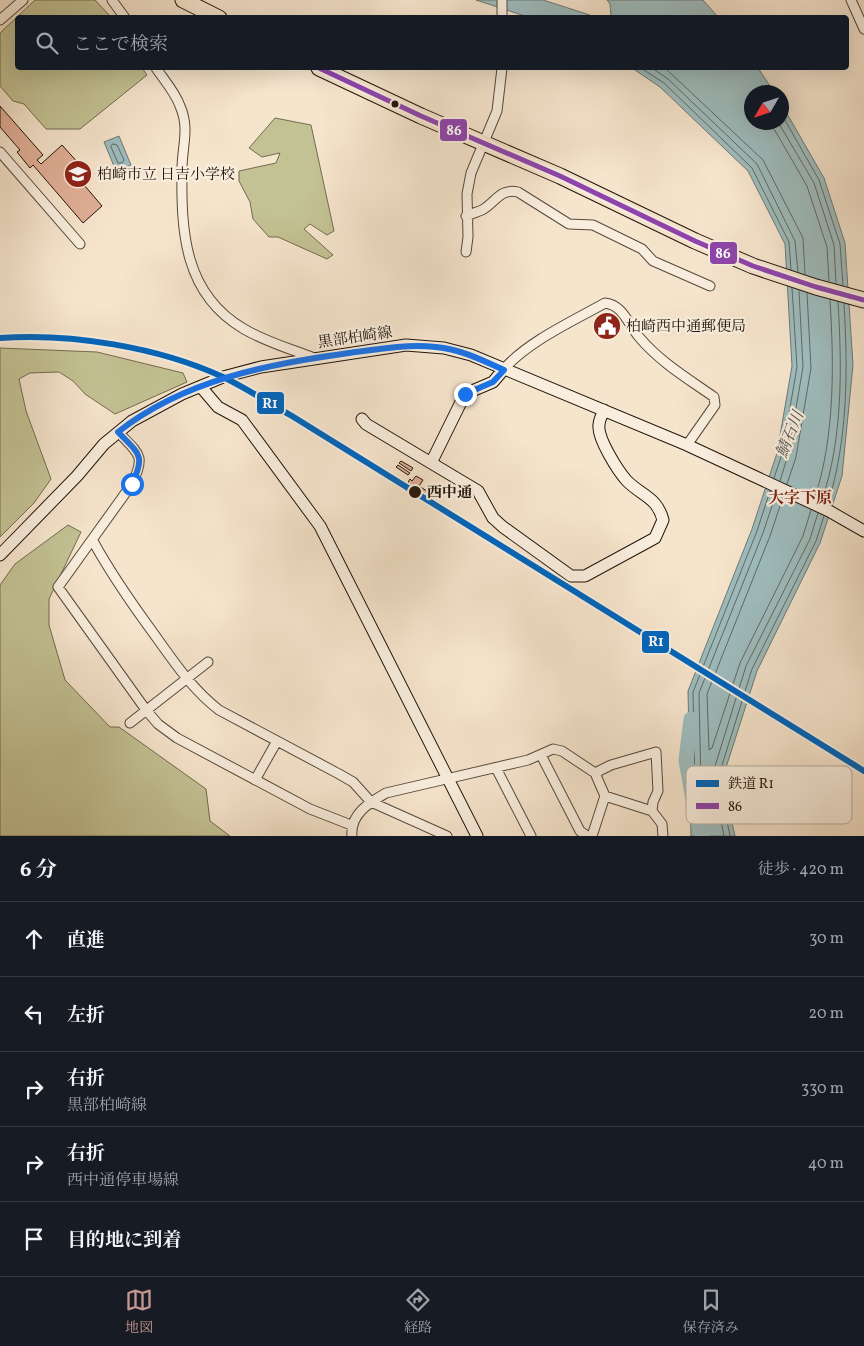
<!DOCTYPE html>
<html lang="ja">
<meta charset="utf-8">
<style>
:root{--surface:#171b24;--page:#242831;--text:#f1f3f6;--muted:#9ea1a6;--line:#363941;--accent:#c59692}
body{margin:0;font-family:Vollkorn,"Noto Serif JP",serif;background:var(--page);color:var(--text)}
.compass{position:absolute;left:744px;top:85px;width:45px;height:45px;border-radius:50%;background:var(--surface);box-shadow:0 5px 20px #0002;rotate:231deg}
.stop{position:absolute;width:15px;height:15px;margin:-11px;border:4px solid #1a73e8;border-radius:50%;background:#fff}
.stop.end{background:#1a73e8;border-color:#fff;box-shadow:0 1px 5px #0008}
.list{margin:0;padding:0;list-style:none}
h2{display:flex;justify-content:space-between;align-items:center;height:65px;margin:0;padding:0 20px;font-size:21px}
h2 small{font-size:16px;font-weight:400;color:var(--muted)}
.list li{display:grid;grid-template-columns:32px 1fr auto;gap:15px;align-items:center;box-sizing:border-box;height:75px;padding:0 20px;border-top:1px solid var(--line)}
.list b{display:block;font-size:19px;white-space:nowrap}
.list p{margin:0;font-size:16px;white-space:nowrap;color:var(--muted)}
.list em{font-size:16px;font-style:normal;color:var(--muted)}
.icon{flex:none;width:28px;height:28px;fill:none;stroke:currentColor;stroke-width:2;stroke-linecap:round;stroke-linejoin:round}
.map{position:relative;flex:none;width:864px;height:836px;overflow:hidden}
.search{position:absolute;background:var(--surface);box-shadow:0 5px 20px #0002;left:15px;right:15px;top:15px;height:55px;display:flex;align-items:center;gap:12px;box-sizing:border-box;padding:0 18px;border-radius:5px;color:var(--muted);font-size:19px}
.sheet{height:440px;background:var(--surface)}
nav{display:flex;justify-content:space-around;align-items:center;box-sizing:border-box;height:70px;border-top:1px solid var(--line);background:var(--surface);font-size:14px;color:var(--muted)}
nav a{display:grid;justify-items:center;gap:2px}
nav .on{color:var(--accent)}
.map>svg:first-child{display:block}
.green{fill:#c3c294;stroke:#726b4f}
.water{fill:#9ebdbf;stroke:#6c7977}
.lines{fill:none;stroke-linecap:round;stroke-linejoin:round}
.shore{stroke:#606864;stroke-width:1}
.river{stroke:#9ebdbf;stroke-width:15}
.building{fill:#e1af97;stroke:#21140a}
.street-casing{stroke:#56483b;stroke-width:11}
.secondary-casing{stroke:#21140a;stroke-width:13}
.highway-casing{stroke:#21140a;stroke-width:17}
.street{stroke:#f9eede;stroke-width:9}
.secondary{stroke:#f9eede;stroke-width:11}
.highway{stroke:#f6e5cd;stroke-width:15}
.bus-1-casing{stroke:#f9eede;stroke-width:9}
.bus-1{stroke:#8e44ad;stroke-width:5}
.rail-1-casing{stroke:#f9eede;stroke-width:10}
.rail-1{stroke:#0065bd;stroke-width:6}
.route{stroke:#1a73e8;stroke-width:6}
.bus-dot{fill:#21140a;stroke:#f9eede;stroke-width:2}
.labels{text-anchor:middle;stroke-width:4.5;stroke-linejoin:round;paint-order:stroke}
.poi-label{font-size:15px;fill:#21140a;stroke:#f9eede;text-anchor:start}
.street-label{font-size:15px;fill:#21140a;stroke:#f9eede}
.stop-label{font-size:15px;font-weight:bold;fill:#21140a;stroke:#f9eede;text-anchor:start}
.water-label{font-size:16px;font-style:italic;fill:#4d4f49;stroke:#f9eede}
.neighbourhood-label{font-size:16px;font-weight:bold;fill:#7a1f14;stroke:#f9eede}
.key{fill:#f9eede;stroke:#b8ad9e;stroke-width:1}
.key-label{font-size:14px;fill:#21140a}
.line-badge{stroke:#f9eede;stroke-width:2}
.badge-label{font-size:14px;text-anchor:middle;font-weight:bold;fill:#fff}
</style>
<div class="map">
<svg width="864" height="836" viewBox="0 0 864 836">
<rect width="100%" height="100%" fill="#f6e5cd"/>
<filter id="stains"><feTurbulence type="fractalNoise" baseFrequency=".004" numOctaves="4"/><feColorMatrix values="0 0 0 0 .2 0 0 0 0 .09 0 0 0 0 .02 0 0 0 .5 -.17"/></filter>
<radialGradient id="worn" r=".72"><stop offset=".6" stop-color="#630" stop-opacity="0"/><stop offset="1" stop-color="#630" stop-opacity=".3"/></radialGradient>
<path class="green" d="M35,0h60l16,17 -93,1v50h124l5,7 -67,54h-34l-22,-25 -11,-3 -13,-15v-53z
M275,118l36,7 23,106 -7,4 -17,-11 -6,5 29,26 -6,4 -49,-22h-9l-16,-18 -3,-17 -11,-21v-10l37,-8 4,-10 -18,4 -13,-9z
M0,348l97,4 86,21 4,9 -72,32 -30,-20 -12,-13 -14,-9 -29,1 -11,6 7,32 25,68 -17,24 -34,34z
M68,525l13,7 -32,67v26l16,55 45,47h9l87,62 4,32 20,15h-230v-251l15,-21z"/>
<path class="water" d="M476,0h67l53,17 15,-1 -1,-12 -3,-4h96l15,17h-190z
M632,68h126l16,24h-22v30h30v-17l42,73 21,65 8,122 -11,111 -22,67 -63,128 -35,109 13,56h-44l-3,-145 64,-162 25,-76 15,-87 -7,-122 -37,-73 -88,-84z
M119,136l12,29 -15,6 -12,-29z"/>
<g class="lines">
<path class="shore" d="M641,68l23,15 88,85 37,74 2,28
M652,68l16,11 89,85 38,77 3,31
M665,68l98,92 40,78 2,36
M782,115l37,65 21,64 3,41
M770,122l37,64 20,61 2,34
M778,122l36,61 20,62 2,38
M113,144l4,1 7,15 -2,3h-4l-7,-16z
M774,478l8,-24 15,-87 -5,-79
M780,481l8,-26 15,-88 -4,-76
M787,484l9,-27 15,-89 -4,-75
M783,497l-13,39 -63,158 2,56 3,-2 28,-85 63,-127 8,-26
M815,497c20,-61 19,-133 15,-197
M822,500c21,-62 20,-133 16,-198
M828,503c20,-63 20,-134 16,-199
M696,836l-3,-144 64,-161 13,-40
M702,836l-3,-143 64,-160 13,-39
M724,836l-12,-60 34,-110 64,-127 8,-26
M730,836l-12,-58 34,-109 64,-128 8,-25"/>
<path class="river" d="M691,719l-5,41 9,51 7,25"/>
</g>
<path class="building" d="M0,106l43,49 -6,5 4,4 21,-19 18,20 -7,7 29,34 -19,17 -50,-58 -3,3 -13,-16 3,-2 -20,-23z
M401,461l12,7 -2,3 -12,-8z
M398,465l12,8 -2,2 -12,-8z
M416,476l7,4 -4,6 11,7 -3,4 -20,-13 3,-5 2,2z"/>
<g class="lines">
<defs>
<path id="street" d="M112,0l13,18
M502,0v18
M851,0l13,29
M0,20l23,-20
M156,68c8,12 19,24 24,38 10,23 2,40 2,63 -1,63 2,125 62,160 22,13 47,20 70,29
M0,152l80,92
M466,216c5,-2 11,-4 16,-6 14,-8 18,-22 36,-18l51,32 24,1 49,24 11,12 57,25
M466,252l2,-15 -1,-43 4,-21 26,-62 5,-43
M504,369c23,-27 69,-48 101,-66 18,2 23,21 34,34 21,25 48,41 75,60l1,8 -28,40
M118,432c21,22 28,23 14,52l-74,103 88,123 12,14 19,14 133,71 41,16
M93,541c18,33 39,63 61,93 20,28 38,55 65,76l120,64 14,8 18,20 76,34
M130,723l78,-61
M541,755l39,76 7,5
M496,768l35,68
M595,773l16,-8 45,-13 2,39 -5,11 -1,9 10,13 1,12
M255,780l22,-39
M605,796l47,15
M352,836c-2,-22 17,-33 34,-43l142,-33 25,-11 9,2 33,22 10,23 -13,40"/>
<path id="secondary" d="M201,387l17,20 24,13 78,106 157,310
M362,419l4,5 112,67 15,27 10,9 68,49h14l70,-38 8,-18c-6,-23 -21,-24 -36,-39 -9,-10 -30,-43 -28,-56 0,-5 3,-10 5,-15
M431,463l34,-69 28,-12 11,-13
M0,555l77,-79 27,-32 28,-23 50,-27 41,-17 38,-10 145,-22 38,3 27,7 216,90 142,66 35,20"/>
<path id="highway" d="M183,0l36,18
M319,68l102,48 139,60 135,65 58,25 63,21 48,13"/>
</defs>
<use href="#street" class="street-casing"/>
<use href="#secondary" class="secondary-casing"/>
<use href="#highway" class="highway-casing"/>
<use href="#street" class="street"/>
<use href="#secondary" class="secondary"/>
<use href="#highway" class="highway"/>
<defs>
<path id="bus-1" d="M319,68l102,48 139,60 135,65 58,25 63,21 48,13"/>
</defs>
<use href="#bus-1" class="bus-1-casing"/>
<use href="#bus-1" class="bus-1"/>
<defs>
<path id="rail-1" d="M0,338c71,-5 158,9 223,39 23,11 46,26 69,39l572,355"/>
</defs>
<use href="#rail-1" class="rail-1-casing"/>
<use href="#rail-1" class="rail-1"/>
</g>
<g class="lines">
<path class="route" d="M132,484c14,-29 7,-30 -14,-52 66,-52 150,-68 231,-79 29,-4 57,-9 87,-6 24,2 46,13 68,23l-11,12 -28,12"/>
</g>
<defs>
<symbol id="school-disc" viewBox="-11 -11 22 22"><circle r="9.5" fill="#8f2418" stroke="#f9eede"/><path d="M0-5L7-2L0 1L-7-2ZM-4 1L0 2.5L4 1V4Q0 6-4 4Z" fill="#fff"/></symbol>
<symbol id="civic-disc" viewBox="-11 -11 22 22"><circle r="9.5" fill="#8f2418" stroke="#f9eede"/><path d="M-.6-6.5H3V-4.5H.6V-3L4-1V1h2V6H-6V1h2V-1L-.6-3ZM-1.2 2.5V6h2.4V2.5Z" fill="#fff"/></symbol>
</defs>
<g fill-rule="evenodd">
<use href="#school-disc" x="62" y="158" width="32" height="32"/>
<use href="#civic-disc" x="591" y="310" width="32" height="32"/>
</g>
<g class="bus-dot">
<circle cx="395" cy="104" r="4.5"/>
<circle cx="415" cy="492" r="7"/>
</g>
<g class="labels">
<g class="poi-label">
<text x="97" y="179">柏崎市立 日吉小学校</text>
<text x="626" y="331">柏崎西中通郵便局</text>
</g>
<g class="street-label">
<text transform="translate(355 337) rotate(-8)" y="5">黒部柏崎線</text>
</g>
<g class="stop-label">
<text x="427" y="497">西中通</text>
</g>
<g class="water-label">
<text transform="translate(789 434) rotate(-68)" y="6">鯖石川</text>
</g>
<g class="neighbourhood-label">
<text x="800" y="503">大字下原</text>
</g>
</g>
<rect x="686" y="766" width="166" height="58" rx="8" class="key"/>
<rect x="696" y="780" width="23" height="7" fill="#0065bd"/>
<rect x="696" y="803" width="23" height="6" fill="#8e44ad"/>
<g class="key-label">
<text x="728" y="788">鉄道 R1</text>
<text x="728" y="811">86</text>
</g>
<g class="line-badge">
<rect x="439" y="118" width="29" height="24" rx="5" fill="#8e44ad"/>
<rect x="709" y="241" width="29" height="24" rx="5" fill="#8e44ad"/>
<rect x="256" y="391" width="29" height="24" rx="5" fill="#0065bd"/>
<rect x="641" y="630" width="29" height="24" rx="5" fill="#0065bd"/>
</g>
<g class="badge-label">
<text x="454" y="135">86</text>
<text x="723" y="258">86</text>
<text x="270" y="408">R1</text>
<text x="656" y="646">R1</text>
</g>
<rect width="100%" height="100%" filter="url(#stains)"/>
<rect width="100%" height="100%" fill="url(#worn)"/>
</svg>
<svg class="compass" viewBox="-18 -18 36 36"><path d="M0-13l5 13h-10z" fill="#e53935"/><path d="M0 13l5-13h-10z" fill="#9ea1a6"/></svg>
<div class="stop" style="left:132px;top:484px"></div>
<div class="stop end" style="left:465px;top:394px"></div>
<div class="search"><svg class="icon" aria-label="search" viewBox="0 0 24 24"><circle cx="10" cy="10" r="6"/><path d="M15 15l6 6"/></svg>ここで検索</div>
</div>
<section class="sheet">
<h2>6 分<small>徒歩 · 420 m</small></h2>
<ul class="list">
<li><svg class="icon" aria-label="ahead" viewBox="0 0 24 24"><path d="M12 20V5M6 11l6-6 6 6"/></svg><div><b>直進</b></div><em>30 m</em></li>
<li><svg class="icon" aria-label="left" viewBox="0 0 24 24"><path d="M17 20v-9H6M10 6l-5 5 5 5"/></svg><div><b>左折</b></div><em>20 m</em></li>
<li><svg class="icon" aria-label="right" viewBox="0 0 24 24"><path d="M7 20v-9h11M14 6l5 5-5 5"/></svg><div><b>右折</b><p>黒部柏崎線</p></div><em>330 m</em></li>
<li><svg class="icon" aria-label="right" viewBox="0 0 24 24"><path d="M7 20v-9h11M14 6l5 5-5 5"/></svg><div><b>右折</b><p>西中通停車場線</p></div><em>40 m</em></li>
<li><svg class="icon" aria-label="arrive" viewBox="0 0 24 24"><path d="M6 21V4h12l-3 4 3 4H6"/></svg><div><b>目的地に到着</b></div></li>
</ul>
</section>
<nav>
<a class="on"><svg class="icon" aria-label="map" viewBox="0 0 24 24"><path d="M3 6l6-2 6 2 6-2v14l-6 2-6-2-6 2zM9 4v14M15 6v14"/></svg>地図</a>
<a><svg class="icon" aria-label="directions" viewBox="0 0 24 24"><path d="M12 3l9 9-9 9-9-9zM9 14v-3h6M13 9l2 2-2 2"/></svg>経路</a>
<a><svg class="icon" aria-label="saved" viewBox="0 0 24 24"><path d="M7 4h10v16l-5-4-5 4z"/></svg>保存済み</a>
</nav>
